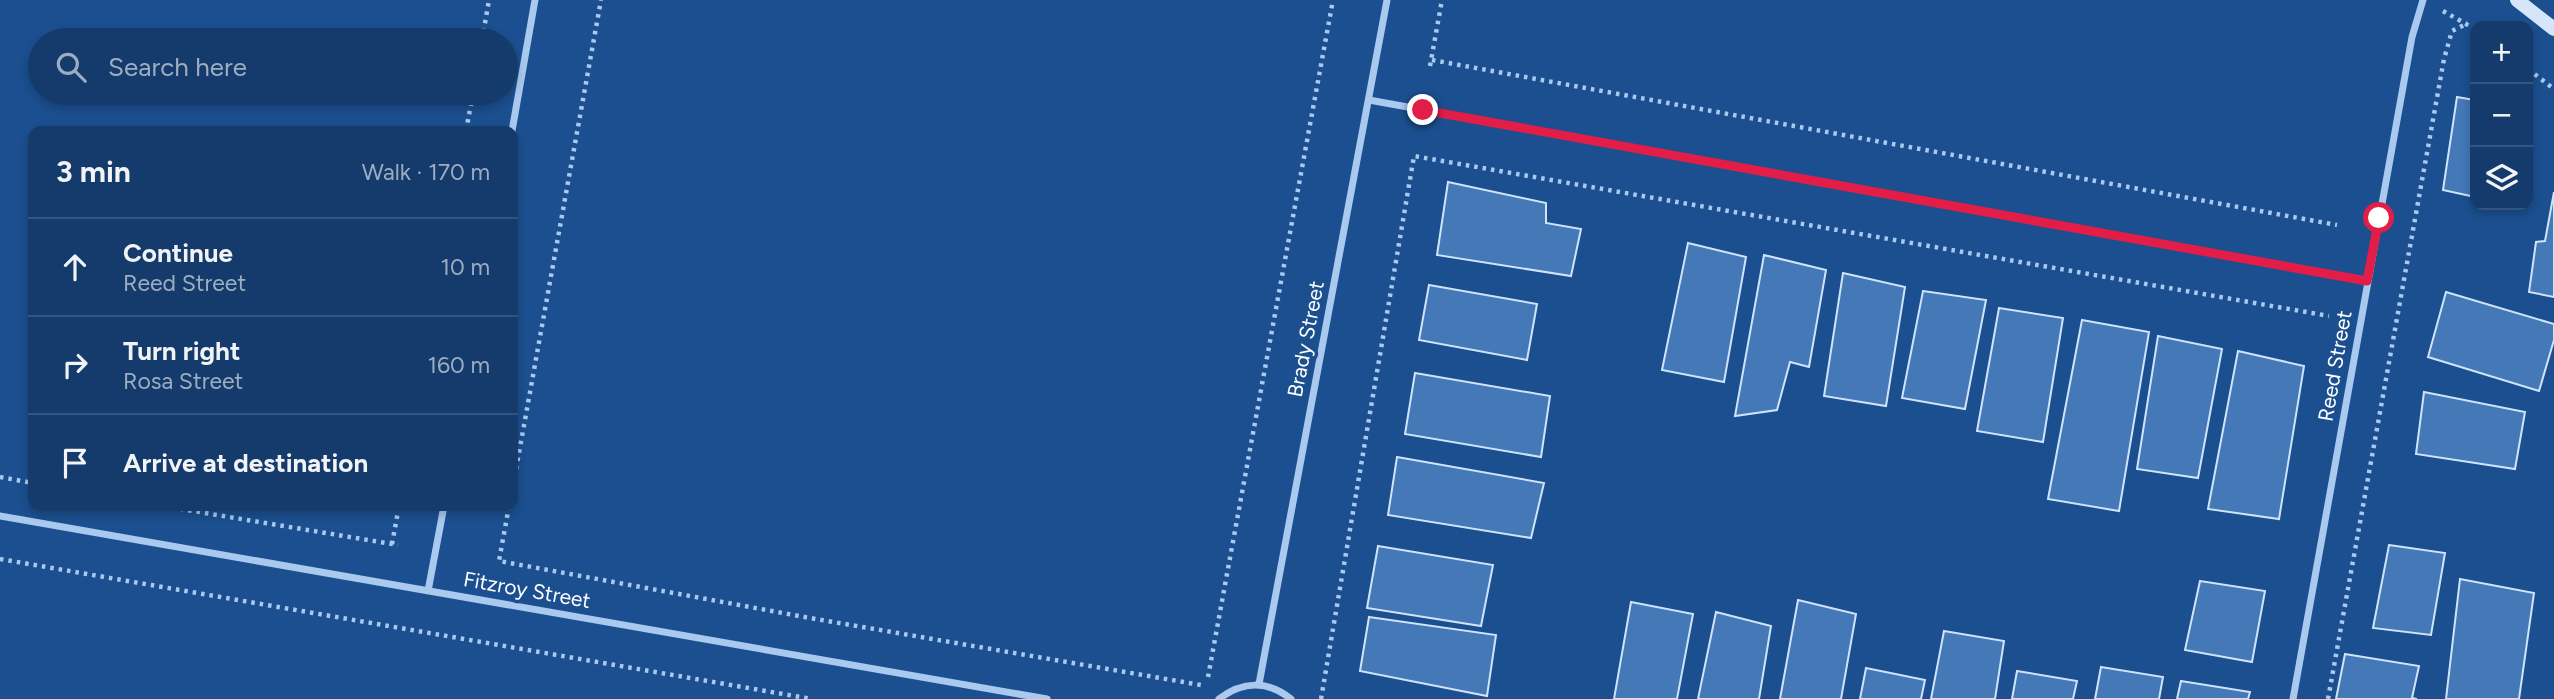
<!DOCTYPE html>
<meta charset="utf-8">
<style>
:root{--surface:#143b6b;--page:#1d4271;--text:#f1f3f6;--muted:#9dadc1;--line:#33557e}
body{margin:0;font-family:Figtree,sans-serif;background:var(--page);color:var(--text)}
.controls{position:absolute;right:21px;top:21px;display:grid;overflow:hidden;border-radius:14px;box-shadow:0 4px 10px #0003}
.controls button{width:63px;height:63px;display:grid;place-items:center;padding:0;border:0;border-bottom:2px solid var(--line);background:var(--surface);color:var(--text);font:35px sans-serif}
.stop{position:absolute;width:21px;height:21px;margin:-16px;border:5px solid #e11d48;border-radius:50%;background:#fff}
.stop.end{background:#e11d48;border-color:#fff;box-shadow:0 2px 7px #0008}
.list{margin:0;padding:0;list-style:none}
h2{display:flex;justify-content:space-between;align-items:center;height:91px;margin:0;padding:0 28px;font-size:30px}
h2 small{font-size:23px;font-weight:400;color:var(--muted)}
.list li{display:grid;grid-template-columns:46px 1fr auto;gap:21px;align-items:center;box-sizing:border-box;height:98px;padding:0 28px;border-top:2px solid var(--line)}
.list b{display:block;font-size:26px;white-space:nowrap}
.list p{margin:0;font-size:23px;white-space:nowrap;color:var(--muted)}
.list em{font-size:23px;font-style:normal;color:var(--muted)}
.icon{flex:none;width:38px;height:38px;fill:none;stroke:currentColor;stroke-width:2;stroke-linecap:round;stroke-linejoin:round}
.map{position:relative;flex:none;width:2554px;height:699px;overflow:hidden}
.search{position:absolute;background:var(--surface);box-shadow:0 4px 10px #0003;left:28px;top:28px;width:490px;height:77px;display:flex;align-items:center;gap:18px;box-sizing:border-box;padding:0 24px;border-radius:38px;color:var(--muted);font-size:26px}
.panel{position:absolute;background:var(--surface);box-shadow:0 4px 10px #0003;left:28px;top:126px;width:490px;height:385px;border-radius:14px}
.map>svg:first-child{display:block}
.building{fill:#4478b7;stroke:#cfe3fa;stroke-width:2}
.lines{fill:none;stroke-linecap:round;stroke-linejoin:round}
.path{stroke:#a9c9ee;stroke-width:4.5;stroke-dasharray:3.5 5;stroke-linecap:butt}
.minor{stroke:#a9c9ee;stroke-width:7}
.secondary{stroke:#d6e6fa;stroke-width:14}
.route{stroke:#e11d48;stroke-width:9}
.labels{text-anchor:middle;stroke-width:7;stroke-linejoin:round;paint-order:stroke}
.street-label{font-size:21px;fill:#fff;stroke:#1b4f8f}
</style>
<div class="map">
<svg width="2554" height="699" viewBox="0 0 2554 699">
<rect width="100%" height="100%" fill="#1b4f8f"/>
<path class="building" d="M2457,97l18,3v97l-32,-7z
M1448,182l98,21v20l35,6 -10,47 -134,-21z
M2554,192v105l-25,-5 7,-50 9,-1z
M1688,243l58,14 -22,125 -62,-12z
M1764,255l62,15 -17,97 -19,-5 -13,48 -42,6z
M1843,273l62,14 -19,119 -62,-10z
M1429,285l108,19 -10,56 -108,-20z
M1923,291l63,9 -21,109 -63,-11z
M2446,292l108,32v16l-15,51 -111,-34z
M1999,308l64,10 -20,124 -66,-11z
M2082,320l67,12 -30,179 -71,-12z
M2158,336l64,13 -24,129 -61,-9z
M2238,351l66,15 -25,153 -71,-10z
M1415,373l135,23 -9,61 -136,-23z
M2424,392l101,20 -10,57 -99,-15z
M1397,457l147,26 -13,55 -143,-23z
M2389,545l56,8 -14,82 -58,-7z
M1378,546l115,19 -12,61 -114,-18z
M2460,579l74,14 -15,106h-73z
M2200,581l65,10 -13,71 -67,-12z
M1798,600l58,14 -15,85h-61z
M1631,602l62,12 -16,85h-63z
M1716,612l55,14 -12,73h-61z
M1369,617l127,18 -9,61 -127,-25z
M1944,631l60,10 -9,58h-64z
M2345,654l74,12 -7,32 5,1h-81z
M2101,667l62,10 -4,22h-64z
M1866,668l59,12 -4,19h-61z
M2017,671l60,10 -4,18h-61z
M2181,681l69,11 -2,7h-71z"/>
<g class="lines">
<path class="path" d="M2443,11l32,18
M482,40l7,-40
M1432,60l905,165
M1430,66l12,-66
M2528,69l26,20
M466,131l7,-38
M0,477l33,6
M513,486l88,-486
M163,506l235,39
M509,506l-10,55 311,57 391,67
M392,544l7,-38
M0,559l812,140
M1208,677l125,-677
M1321,699l93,-543 915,160
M2328,699l116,-640 8,-28 16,-8"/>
<path class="minor" d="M1369,100l998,181
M512,131l23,-131
M0,516l1047,183
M428,591l16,-85
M1259,684l128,-684
M1219,699c23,-18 49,-19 72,0
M2293,699l119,-662 11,-37"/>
<path class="secondary" d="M2517,0l37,29"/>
</g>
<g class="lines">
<path class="route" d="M1423,110l944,171 12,-63"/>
</g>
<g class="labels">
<g class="street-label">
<text transform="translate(1306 339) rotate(-79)" y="7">Brady Street</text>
<text transform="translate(2335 366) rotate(-80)" y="7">Reed Street</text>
<text transform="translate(527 590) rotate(10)" y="7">Fitzroy Street</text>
</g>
</g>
</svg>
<div class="controls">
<button>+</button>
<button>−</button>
<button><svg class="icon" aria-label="layers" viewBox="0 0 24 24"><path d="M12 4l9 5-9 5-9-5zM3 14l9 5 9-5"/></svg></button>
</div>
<div class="stop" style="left:2379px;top:218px"></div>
<div class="stop end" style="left:1423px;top:110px"></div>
<div class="search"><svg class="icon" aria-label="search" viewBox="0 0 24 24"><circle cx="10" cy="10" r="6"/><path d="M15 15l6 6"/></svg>Search here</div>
<section class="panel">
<h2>3 min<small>Walk · 170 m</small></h2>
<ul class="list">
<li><svg class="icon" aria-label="ahead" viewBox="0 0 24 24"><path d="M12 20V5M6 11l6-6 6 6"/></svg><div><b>Continue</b><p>Reed Street</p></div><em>10 m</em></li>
<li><svg class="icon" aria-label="right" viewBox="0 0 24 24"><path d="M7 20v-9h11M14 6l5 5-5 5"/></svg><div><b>Turn right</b><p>Rosa Street</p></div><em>160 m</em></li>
<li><svg class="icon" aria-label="arrive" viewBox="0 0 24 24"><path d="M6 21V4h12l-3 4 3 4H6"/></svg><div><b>Arrive at destination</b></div></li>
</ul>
</section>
</div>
